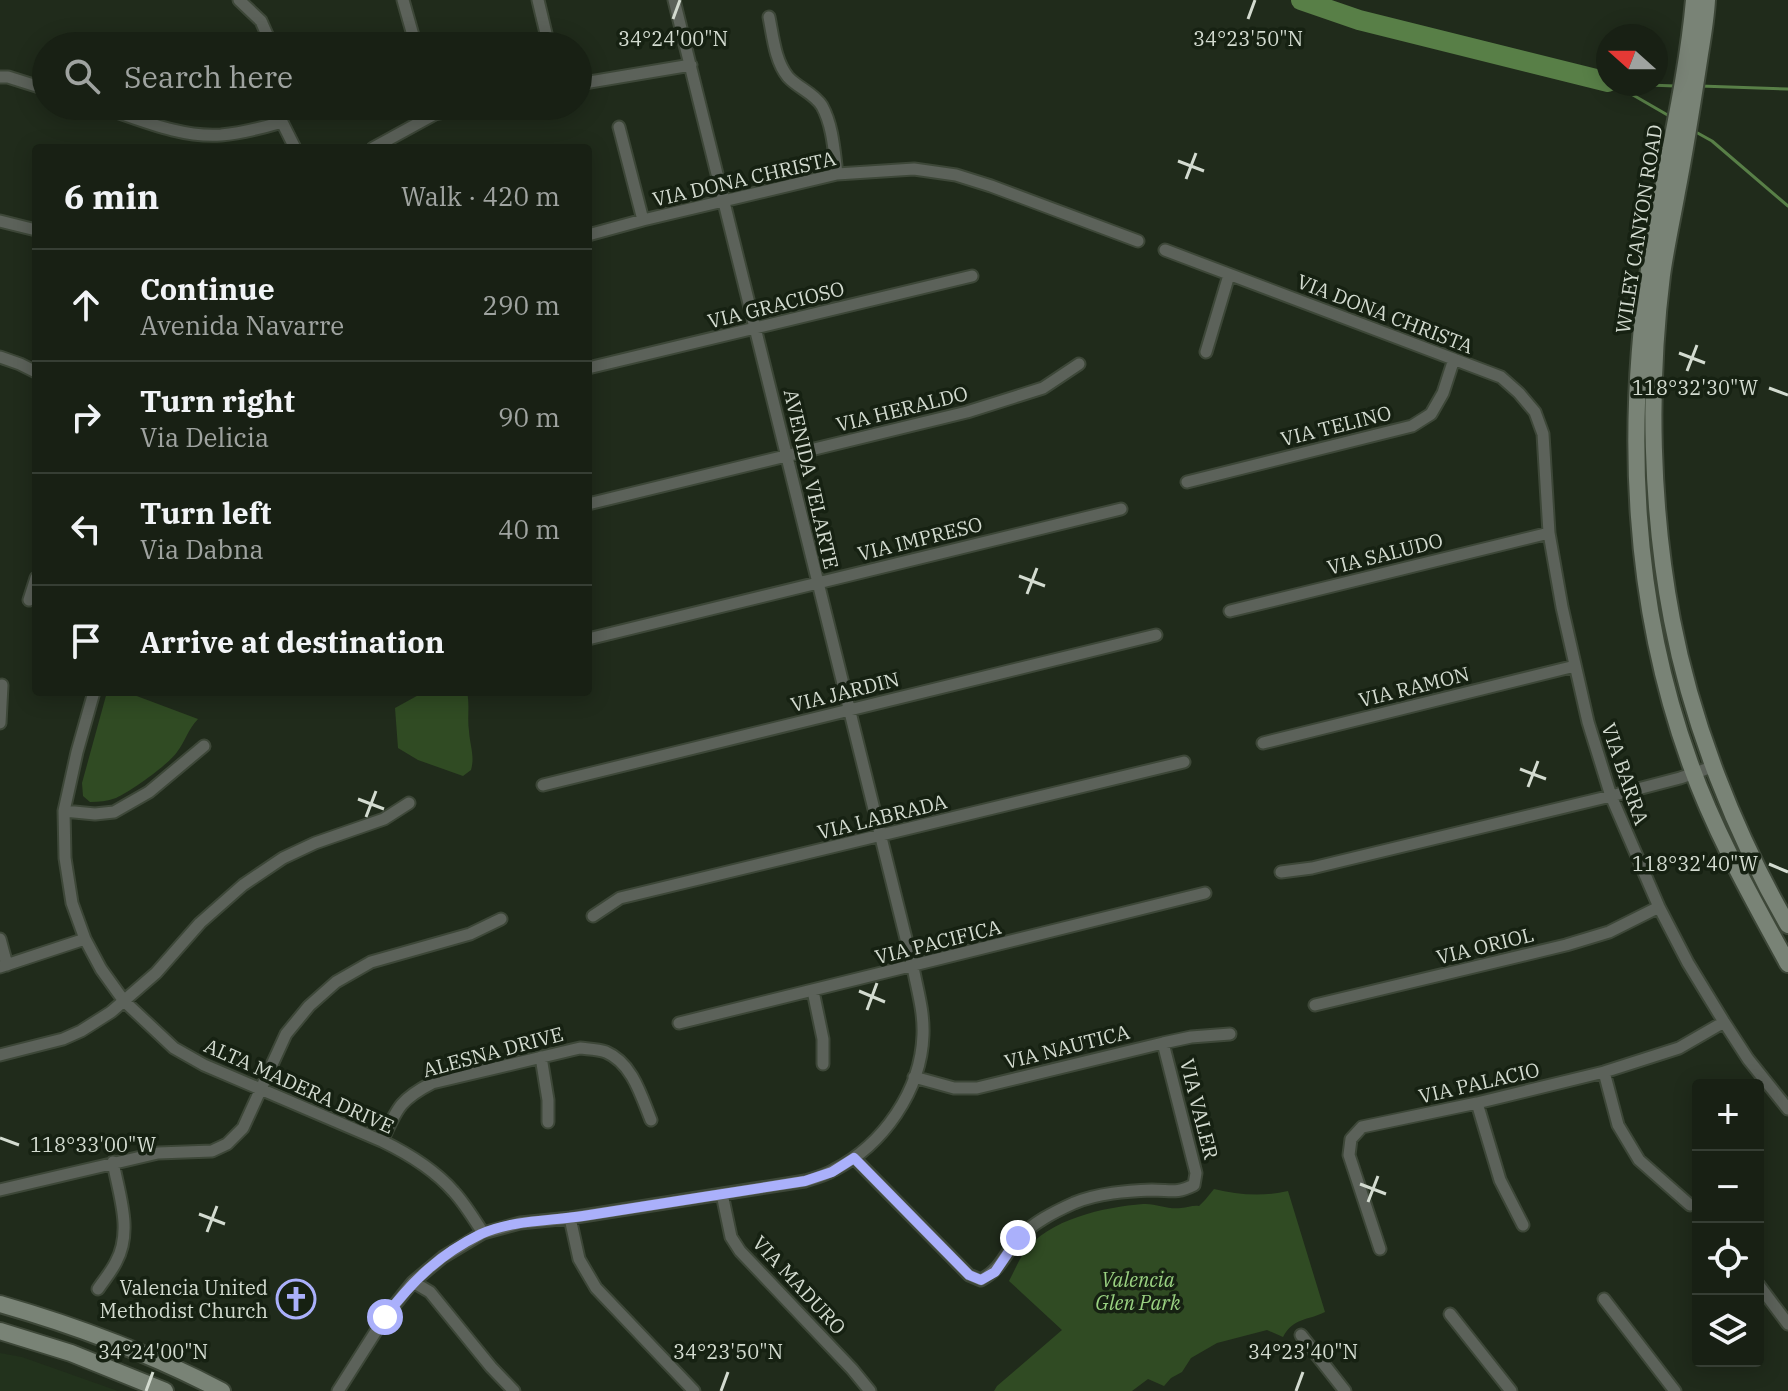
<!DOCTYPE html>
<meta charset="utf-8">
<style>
:root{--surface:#182014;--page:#252d22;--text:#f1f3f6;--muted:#9fa3a0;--line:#363e34}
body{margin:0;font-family:"IBM Plex Serif",serif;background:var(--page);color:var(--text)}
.controls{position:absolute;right:24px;bottom:24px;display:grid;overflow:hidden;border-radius:8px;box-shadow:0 4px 20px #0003}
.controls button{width:72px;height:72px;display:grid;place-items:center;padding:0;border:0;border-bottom:2px solid var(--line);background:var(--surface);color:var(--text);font:40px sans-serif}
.compass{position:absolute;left:1596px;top:24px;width:72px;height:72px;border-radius:50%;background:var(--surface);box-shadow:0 4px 20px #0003;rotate:291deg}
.stop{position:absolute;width:24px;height:24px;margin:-18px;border:6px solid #aab0fb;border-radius:50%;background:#fff}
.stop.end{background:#aab0fb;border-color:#fff;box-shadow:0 2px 8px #0008}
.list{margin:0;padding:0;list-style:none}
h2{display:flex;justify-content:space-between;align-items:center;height:104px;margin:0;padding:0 32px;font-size:34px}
h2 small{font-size:26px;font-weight:400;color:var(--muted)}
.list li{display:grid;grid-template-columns:52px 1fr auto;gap:24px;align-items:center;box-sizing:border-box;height:112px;padding:0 32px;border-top:2px solid var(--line)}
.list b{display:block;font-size:30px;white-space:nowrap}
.list p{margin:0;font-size:26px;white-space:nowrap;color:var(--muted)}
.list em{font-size:26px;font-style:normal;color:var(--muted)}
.icon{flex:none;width:44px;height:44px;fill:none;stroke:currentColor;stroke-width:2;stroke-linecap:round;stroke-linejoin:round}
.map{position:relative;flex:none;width:1788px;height:1391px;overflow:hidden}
.search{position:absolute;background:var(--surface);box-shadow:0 4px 20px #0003;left:32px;top:32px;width:560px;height:88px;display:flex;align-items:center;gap:20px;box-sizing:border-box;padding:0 28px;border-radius:44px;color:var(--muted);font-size:30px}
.panel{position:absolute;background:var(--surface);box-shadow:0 4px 20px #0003;left:32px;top:144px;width:560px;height:552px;border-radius:8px}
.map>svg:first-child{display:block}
.built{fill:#22321c}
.green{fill:#304b23}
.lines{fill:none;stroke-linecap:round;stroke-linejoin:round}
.stream{stroke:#587f47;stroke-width:3}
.river{stroke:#587f47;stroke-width:20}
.minor-casing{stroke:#3d4738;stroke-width:15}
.secondary-casing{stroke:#3d4738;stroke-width:20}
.minor{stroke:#5c625a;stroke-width:11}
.secondary{stroke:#798376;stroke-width:16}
.route{stroke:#aab0fb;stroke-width:10}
.ticks{fill:none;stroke:#d3dbd0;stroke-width:3}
.labels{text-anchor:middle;stroke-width:7;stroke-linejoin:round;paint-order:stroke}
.street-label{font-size:20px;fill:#d3dbd0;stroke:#162112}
.park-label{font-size:20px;font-style:italic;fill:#99d181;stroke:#162112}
.poi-label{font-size:20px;fill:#d3dbd0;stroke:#162112;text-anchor:end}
.ticks-label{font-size:20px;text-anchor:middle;fill:#d3dbd0;stroke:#162112;stroke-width:7;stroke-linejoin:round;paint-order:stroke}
</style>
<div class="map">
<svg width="1788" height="1391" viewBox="0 0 1788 1391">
<rect width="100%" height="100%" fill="#202b1b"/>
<path class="built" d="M0,1353l22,4 96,34h-118z"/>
<path class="green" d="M107,692h19l72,27c-11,12 -12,21 -21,33 -9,13 -46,39 -61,46 -9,3 -17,4 -26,4l-7,-6 -1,-13z
M424,692h43c3,13 0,26 2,39 1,15 6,25 2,39l-8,6 -45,-16 -20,-12 -3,-40z
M1214,1189c23,6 50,8 74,2l37,121c-18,9 -31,5 -42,25l-16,-7 -50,13 -26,15 -9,14 -11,6 -7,8 -16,-7 -16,12h-138l3,-5 65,-56 -53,-49c5,-9 9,-20 15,-28 23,-34 81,-46 119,-49 13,-1 25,6 38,4 7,0 11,-3 18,-2l6,-6z"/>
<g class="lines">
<path class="stream" d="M1614,84l57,33
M1619,84l57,2
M1700,86l88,3
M1694,131l18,10 76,65"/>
<path class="river" d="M1301,0l58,20 249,62"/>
<defs>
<path id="minor" d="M239,0l22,21 11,25
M403,0l13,46
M538,0l11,46
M769,17c4,20 6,44 19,60 10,11 26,16 34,29 11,20 12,45 15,68
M0,77h8l38,12
M578,84l113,-19
M99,106c38,12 80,32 122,29 21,-2 41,-7 61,-13
M279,106l3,16 13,26
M619,127l24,93
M373,148l62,-34 38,-8
M0,221l36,9
M588,235l55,-15 194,-46 77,-5 42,6 35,11 147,55
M1165,250l336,127 18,16 16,19 8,22 6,99 13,74 26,115 23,74 48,111 29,56 36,59 24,37 40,50
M1206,352l23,-77
M0,357l20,7 16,8
M588,368l384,-92
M1187,482l225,-56 19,-12 12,-21 11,-34
M588,504l379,-92 76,-24 36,-24
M29,600l7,-22
M1230,611l319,-78
M588,639l533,-130
M94,692l-17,60 -13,59 1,47 7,45 13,36 16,30 23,32 50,47 30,17 178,76c27,13 52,28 72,51 11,12 20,27 29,41
M0,723l2,-38
M1263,743l312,-77
M543,785l613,-150
M64,811l31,3 19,-2 35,-20 55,-46
M1281,872l31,-4 299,-72 69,-18 35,-12
M593,916l27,-18 564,-136
M0,939l7,26
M0,967l85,-28
M813,991l10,48v25
M1315,1005l251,-60 43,-13 50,-25
M679,1023l526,-130
M0,1055l63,-16 18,-8 30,-19 45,-39 44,-50 43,-38 40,-27 32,-15 69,-24 25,-16
M541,1057l7,43v22
M1604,1072l14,53 21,35 51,45
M914,1077l40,11h23l186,-45 28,-6 39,-3
M1477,1103l23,77 23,45
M382,1141c15,-32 17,-41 50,-58l148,-35c8,1 18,1 26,4 26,11 35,43 45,68
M854,1158l115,117 12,5c21,-12 22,-23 36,-40 15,-17 37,-28 57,-37 24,-10 53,-12 78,-13 19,0 24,4 42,-5l2,-12 -33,-130
M0,1190l158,-37 54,-2 15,-7 16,-16 43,-94 23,-28 27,-24 35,-20 99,-28 31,-15
M722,1194l9,43 9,14 112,118 18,22
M570,1218l9,41 17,29 98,103
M1380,1249l-31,-94 2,-16 11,-12 115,-24 127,-31 75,-24 45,-26
M413,1282l17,10 61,75 23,24
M1758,1284l30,40
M98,1289c6,-9 13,-17 18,-27 17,-31 3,-67 -3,-100
M1604,1299l71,92
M1450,1314l61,77
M1301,1335l44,56
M338,1391l47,-74 28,-35 30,-25 40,-24 37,-10 50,-5 235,-37c10,-3 21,-6 29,-11 49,-25 87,-79 89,-135 1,-24 -6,-46 -10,-68l-239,-967"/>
<path id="secondary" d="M1694,0c-8,89 -31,174 -44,262 -25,168 -18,341 40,501 25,70 62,135 98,201
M1707,0c-1,18 -4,36 -7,54 -7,46 -14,92 -23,138 -5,28 -11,55 -15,83 -14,111 -11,235 10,345 20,104 63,214 116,305
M0,1304c77,22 151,50 222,87
M0,1331l71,22 94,38"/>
</defs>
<use href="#minor" class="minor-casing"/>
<use href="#secondary" class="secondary-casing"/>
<use href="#minor" class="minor"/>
<use href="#secondary" class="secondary"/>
</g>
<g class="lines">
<path class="route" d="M385,1317c27,-36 55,-63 96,-83 31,-14 69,-13 102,-18 74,-12 148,-23 222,-35l27,-9 22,-14 115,117 12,5 14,-8 23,-34"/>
</g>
<path class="ticks" d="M673,19l7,-19M1248,19l7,-19M1178,161l26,10M1186,179l10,-26M1679,353l26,10M1687,371l10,-26M1769,388l19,7M1019,576l26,10M1027,594l10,-26M1520,769l26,10M1528,787l10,-26M358,799l26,10M366,817l10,-26M1769,864l19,8M859,991l26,11M867,1010l10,-27M0,1138l19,7M1360,1184l26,10M1368,1202l10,-26M199,1214l26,10M207,1232l10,-26M146,1391l7,-19M721,1391l7,-19M1296,1391l7,-19"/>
<defs>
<symbol id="church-ring" viewBox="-11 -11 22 22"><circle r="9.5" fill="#162112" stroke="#aab0fb" stroke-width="1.5"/><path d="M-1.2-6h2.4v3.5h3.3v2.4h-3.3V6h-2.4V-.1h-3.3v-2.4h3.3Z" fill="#aab0fb"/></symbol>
</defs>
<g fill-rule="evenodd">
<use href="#church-ring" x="274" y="1277" width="44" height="44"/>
</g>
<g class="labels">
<g class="street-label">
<text transform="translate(744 179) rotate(-13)" y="7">VIA DONA CHRISTA</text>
<text transform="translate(1639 229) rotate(-81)" y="7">WILEY CANYON ROAD</text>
<text transform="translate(776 305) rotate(-14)" y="7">VIA GRACIOSO</text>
<text transform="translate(1385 314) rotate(21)" y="7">VIA DONA CHRISTA</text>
<text transform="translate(902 409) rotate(-14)" y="7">VIA HERALDO</text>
<text transform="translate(1336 426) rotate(-14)" y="7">VIA TELINO</text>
<text transform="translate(811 479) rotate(77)" y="7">AVENIDA VELARTE</text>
<text transform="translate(920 539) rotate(-14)" y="7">VIA IMPRESO</text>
<text transform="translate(1385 554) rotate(-14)" y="7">VIA SALUDO</text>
<text transform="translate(1414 687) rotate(-14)" y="7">VIA RAMON</text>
<text transform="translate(845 692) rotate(-14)" y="7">VIA JARDIN</text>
<text transform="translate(1625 774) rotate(71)" y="7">VIA BARRA</text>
<text transform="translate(882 817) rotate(-14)" y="7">VIA LABRADA</text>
<text transform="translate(938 942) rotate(-14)" y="7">VIA PACIFICA</text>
<text transform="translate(1485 946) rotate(-14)" y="7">VIA ORIOL</text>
<text transform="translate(1067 1047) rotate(-14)" y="7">VIA NAUTICA</text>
<text transform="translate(493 1052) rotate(-15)" y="7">ALESNA DRIVE</text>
<text transform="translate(1479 1083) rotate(-13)" y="7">VIA PALACIO</text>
<text transform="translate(299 1086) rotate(24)" y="7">ALTA MADERA DRIVE</text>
<text transform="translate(1199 1109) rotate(76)" y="7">VIA VALER</text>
<text transform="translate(799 1285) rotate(47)" y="7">VIA MADURO</text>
</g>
<g class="park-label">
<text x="1138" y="1287">Valencia<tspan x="1138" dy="23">Glen Park</tspan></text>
</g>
<g class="poi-label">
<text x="268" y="1295">Valencia United<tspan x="268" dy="23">Methodist Church</tspan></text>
</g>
</g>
<g class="ticks-label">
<text x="673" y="46">34°24'00"N</text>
<text x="1248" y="46">34°23'50"N</text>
<text x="1695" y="395">118°32'30"W</text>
<text x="1695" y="871">118°32'40"W</text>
<text x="93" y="1152">118°33'00"W</text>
<text x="153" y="1359">34°24'00"N</text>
<text x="728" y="1359">34°23'50"N</text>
<text x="1303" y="1359">34°23'40"N</text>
</g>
</svg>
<div class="controls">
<button>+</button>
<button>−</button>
<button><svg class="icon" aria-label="locate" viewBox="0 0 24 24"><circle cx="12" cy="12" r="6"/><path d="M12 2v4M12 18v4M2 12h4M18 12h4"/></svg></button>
<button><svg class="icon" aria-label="layers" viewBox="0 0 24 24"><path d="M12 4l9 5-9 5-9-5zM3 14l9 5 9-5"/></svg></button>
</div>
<svg class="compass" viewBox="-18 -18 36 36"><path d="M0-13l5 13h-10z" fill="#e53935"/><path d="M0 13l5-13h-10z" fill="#9fa3a0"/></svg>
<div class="stop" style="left:385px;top:1317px"></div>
<div class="stop end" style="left:1018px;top:1238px"></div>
<div class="search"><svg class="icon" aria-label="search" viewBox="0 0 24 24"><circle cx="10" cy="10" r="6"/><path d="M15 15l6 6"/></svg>Search here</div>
<section class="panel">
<h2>6 min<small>Walk · 420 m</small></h2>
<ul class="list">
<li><svg class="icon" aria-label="ahead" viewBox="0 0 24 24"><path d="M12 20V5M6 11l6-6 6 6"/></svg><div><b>Continue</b><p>Avenida Navarre</p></div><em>290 m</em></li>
<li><svg class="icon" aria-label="right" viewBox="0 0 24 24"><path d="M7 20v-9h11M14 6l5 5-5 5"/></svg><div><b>Turn right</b><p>Via Delicia</p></div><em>90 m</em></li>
<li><svg class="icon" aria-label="left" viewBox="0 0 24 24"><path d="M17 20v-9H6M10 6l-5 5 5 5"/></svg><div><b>Turn left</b><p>Via Dabna</p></div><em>40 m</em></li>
<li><svg class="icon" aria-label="arrive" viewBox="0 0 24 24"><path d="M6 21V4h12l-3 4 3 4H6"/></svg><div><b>Arrive at destination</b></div></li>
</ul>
</section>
</div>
